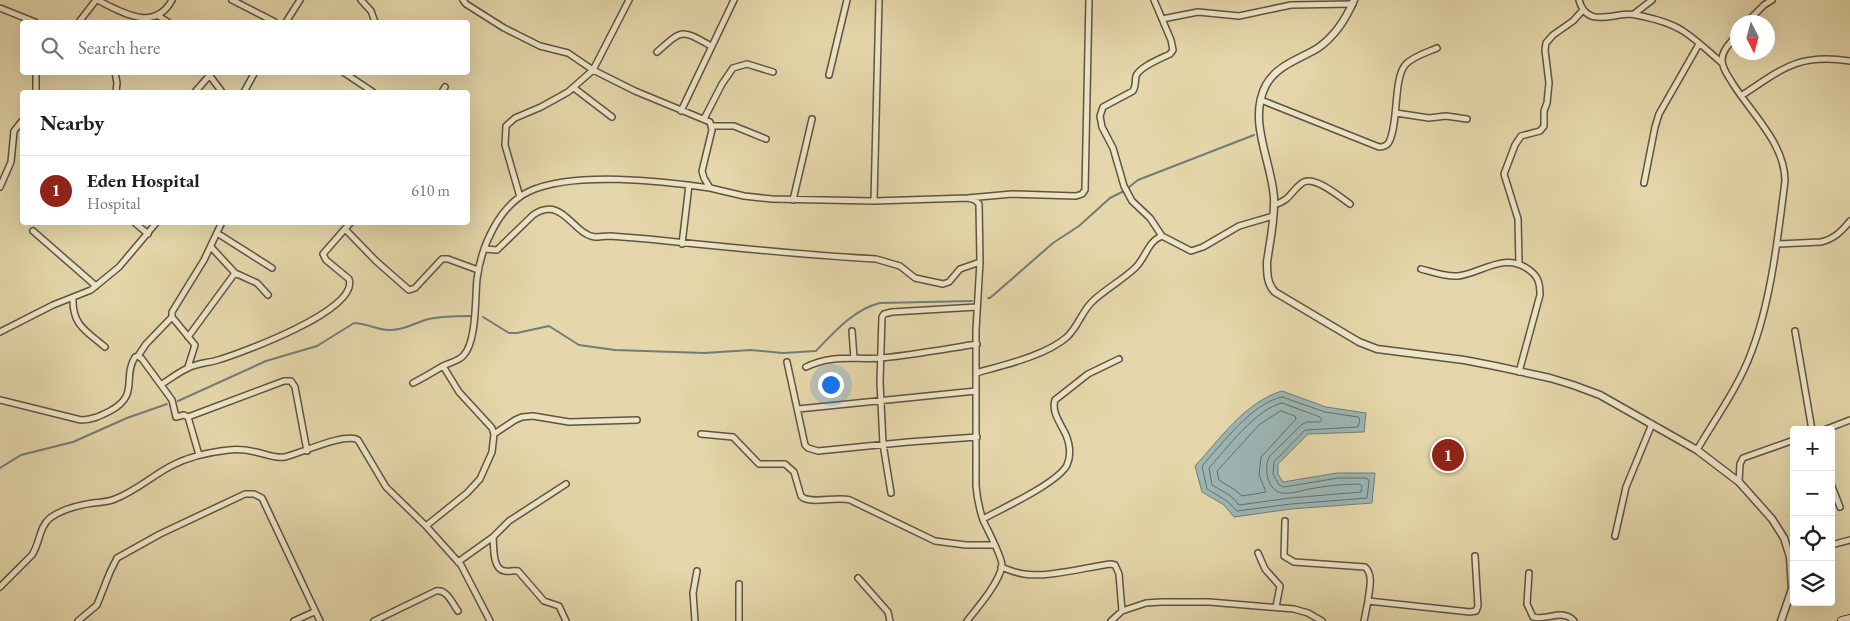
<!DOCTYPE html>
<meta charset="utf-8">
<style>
:root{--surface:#fff;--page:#f6f6f6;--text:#202124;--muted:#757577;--line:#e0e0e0;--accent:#8f2418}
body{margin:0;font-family:"EB Garamond",serif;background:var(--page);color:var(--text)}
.controls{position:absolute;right:15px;bottom:15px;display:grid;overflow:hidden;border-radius:5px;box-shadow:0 5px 20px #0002}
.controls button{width:45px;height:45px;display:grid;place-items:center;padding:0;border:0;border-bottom:1px solid var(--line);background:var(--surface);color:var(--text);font:25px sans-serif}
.compass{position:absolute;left:1730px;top:15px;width:45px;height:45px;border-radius:50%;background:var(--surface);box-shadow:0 5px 20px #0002;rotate:174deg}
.you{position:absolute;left:830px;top:384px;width:18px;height:18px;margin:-12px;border:4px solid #fff;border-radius:50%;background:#1a73e8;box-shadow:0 0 0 8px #1a73e833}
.badge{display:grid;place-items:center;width:32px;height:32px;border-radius:50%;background:var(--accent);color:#fff;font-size:16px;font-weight:700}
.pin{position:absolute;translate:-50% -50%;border:2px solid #fff;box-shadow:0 1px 5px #0006}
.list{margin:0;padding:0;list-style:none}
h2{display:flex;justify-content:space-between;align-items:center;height:65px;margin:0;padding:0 20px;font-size:21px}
h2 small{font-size:16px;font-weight:400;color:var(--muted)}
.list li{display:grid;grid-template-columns:32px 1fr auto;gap:15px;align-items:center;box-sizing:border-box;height:70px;padding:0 20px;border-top:1px solid var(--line)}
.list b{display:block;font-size:19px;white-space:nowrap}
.list p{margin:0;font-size:16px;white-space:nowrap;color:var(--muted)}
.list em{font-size:16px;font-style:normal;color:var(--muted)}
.icon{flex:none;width:28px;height:28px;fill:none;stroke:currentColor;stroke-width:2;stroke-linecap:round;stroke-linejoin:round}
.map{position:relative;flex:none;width:1850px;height:621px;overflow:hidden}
.search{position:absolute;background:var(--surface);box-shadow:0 5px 20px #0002;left:20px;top:20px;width:450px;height:55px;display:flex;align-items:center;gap:12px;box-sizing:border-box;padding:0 18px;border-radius:5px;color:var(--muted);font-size:19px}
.panel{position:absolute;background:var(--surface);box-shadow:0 5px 20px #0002;left:20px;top:90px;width:450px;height:135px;border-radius:5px}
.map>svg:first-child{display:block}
.water{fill:#9cb6b5;stroke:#717d79}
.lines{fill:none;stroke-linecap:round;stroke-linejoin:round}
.shore{stroke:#666f6a;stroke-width:1}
.stream{stroke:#717d79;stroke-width:2}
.minor-casing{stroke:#5e5441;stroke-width:8}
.tertiary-casing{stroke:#5e5441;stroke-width:9}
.secondary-casing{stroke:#31281e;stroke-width:10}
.minor{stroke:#eee5c8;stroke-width:5}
.tertiary{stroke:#eee5c8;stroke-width:6}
.secondary{stroke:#eee5c8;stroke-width:8}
</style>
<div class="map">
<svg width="1850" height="621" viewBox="0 0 1850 621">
<rect width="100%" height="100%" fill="#e5d7ab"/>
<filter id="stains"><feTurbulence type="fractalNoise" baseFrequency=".004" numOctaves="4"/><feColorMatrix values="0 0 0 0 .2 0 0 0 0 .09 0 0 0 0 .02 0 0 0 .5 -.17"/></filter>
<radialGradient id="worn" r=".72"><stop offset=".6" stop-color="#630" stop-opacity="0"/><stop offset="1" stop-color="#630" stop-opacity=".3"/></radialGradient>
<path class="water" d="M1282,391l44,16 40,6 -2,19 -56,2 -30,30v10l5,8 54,-9h38l-3,30 -81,6 -57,8 -10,-12 -22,-13 -7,-26c25,-27 50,-64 87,-75z"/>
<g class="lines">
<path class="shore" d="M1282,397l43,15 33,5 2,3 -2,7 -53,3 -31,32 -1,12 6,11 5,2 54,-9h29l2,3 -2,17 -76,6 -54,7 -10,-10 -20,-12 -5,-23c20,-22 50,-63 80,-69z
M1282,403l38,14 2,3 -2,2h-13l-6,3 -32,32c-5,11 -2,34 13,36 8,1 19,-2 27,-4 17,-3 33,-5 51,-5l2,2 -1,6 -71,6 -51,7 -8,-9 -19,-11 -3,-17c17,-19 48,-60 73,-65z
M1281,411l14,5 1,3 -35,38 -2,18 7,17 -24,4 -7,-6 -16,-10 -2,-9 42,-46z"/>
<path class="stream" d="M988,298h2l63,-55 26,-17 31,-28 14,-7 14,-11 116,-45
M483,317l26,16h8l32,-7 30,19 36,5 89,3 47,-3 32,3 33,-2c17,-18 38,-42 64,-48l92,-2
M178,401l88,-40 51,-15 37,-23c13,0 24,8 37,7 14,0 25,-8 38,-11 13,-3 28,-3 42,-3
M0,468l21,-13 52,-13 54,-24 40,-14"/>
<defs>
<path id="minor" d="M97,0c25,12 57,33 75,0
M232,0l43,22
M361,0l10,11 4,11
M463,0l3,4 38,24 36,18 28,7 25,17 42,21 75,31 2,8 -10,41 2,7 6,10 34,8 28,3 102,2 94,-3 7,2 4,4 1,58 -4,68v156c1,12 3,22 7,34 4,9 20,38 19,46 -3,17 -24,41 -35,55
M1154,0l17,40 2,10 -3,4c-8,4 -31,13 -34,22 -1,5 0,10 -3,15l-30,16 -3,9 2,11 11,21 11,38 8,15 18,17 12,18 29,15 12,-4 36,-21 34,-10
M1579,0c8,31 39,10 57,15 16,3 33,7 47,16 14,9 26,21 39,32
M0,8l35,14
M1634,14l18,-14
M157,15l11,7
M1162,19l36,-7 41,4 52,-11 62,-1
M79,22l17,-22
M286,22l14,-22
M1747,22l17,-17 8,-5
M657,52c26,-23 24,-23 54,-6
M36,72v20
M115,72l2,11 -1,9
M207,72l15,20
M343,72l30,20
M829,75l18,-75
M574,88l38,29
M195,92l14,-16
M244,92l11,-20
M442,92l3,-5
M1741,96c41,-27 57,-43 109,-35
M1261,100l118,47c4,0 8,-1 10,-5 10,-19 4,-65 17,-78 8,-8 22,-12 31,-16
M681,111l53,-111
M1396,113l33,5 17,-2 21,3
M704,119l18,-35 11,-16 14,-4 26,8
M712,126h22l32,13
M1644,183l11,-56 4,-13 40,-70
M0,187l11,-25 3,-31 8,-10
M520,197l-15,-52 1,-19 9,-8 26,-11 27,-15 25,-22 36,-70
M968,198l44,-4 64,2 6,-2 3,-4 4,-190
M793,200l19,-81
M874,201l5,-201
M1274,205c18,-6 15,-12 28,-22 11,-9 38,14 48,21
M134,222l14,12
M345,229l31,32 33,29 6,-2 27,-29h6l30,11
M33,231l63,55
M217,233l55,35
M682,244l7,-59
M1777,244l44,-2c13,-3 21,-11 29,-21
M211,247l24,26 22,10 11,12
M485,249l12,1 36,-35c30,-20 39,19 62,22 5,0 10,-1 15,-1 13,1 25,2 38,3 76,8 152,16 228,20l24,7 15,12 28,6 6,-2 11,-13 20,-7
M1519,263l-1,-44 -14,-45 11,-29 6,-9 19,-5 4,-5v-15l3,-8 2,-20 -4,-33 1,-7 7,-8 20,-14 10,-11
M1421,269c11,3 25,8 37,7 24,-3 46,-24 70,-7 10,7 12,13 12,26l-21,77
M73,298c-1,27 13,33 32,49
M852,331l2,27
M1795,331l17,99
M0,332l53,-27 38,-15 28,-23 38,-45
M188,337l47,-64
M138,356l8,-12 26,-27
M787,362l18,83 3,3 10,3 90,-9 69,-5
M188,367l7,-22 -23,-28v-5l32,-52 18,-38
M806,367c26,-13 48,-7 75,-9 32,-3 64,-9 96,-14
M976,373c28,-8 69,-17 91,-36 12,-11 15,-27 27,-37 13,-12 30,-21 42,-33 10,-10 12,-26 26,-31
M413,383c10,-5 20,-11 30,-17 6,-3 15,-5 20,-10 14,-14 12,-58 14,-77 4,-32 22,-74 53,-88 44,-20 133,-10 180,-3
M162,384c8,-5 17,-12 26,-16 9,-5 20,-5 30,-8 23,-7 142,-50 131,-81l-23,-19 -3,-6 28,-32
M0,400l81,20c11,0 19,-4 29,-9 30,-16 12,-33 25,-54l3,-1 4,3 30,41 4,17 8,-2 4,2 11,38
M798,409l178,-18
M188,417l96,-36h7l4,6 12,64
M1824,430l26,-10
M494,434l21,-14 7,-3 11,-1 36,6 68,-2
M701,434l32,3 26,27h26l9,8 7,24c8,9 35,0 49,4l85,41 31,4h27
M1697,450c18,-31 42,-64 54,-97 20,-51 27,-117 34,-172 0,-37 -33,-67 -52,-97 -4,-7 -11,-15 -11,-24 0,-10 9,-18 16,-26
M1739,482l1,-18 3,-6 51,-18
M1831,484l9,23
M891,493l-8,-49 -3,-62 2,-65 2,-3 8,-2 85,-5
M983,519c18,-10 75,-36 84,-54 4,-9 3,-20 -1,-30 -5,-11 -15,-23 -11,-35l33,-26 31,-15
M1285,521l-1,35 10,6 71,5c9,8 4,23 3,34l102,11 6,-1 2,-5 -3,-50
M426,526l41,-33 13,-14 12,-27 2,-18 -2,-6 -33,-36 -16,-26
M1615,536l11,-49 26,-63
M493,537l16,-16 57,-37
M1831,545l19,-5
M1258,553l7,16 15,17 -4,21
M458,562l35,-25c1,9 -1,33 12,34 5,1 8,-1 13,0l26,30 15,5 7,15
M1001,567c8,3 15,6 23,7 22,4 63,-7 87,-10l4,1 4,9 3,37
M1529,573l-2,31 6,13c14,4 30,-9 41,4
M858,578l30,34 2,9
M739,584v37
M0,587l32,-32c8,-12 7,-28 18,-37 11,-8 29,-13 43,-15 8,-1 15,-1 22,-4 21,-8 37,-23 56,-33 17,-9 39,-14 58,-16 9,-1 18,0 27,2 10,2 19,7 29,5 16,-4 61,-25 73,-17l28,47 40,39 35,39 29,56
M78,621l19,-16 13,-33 7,-14 43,-24 85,-40h9l8,4 58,123
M294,621l20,-9
M374,621l62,-30c11,-2 16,12 22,20
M695,621l-2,-28 4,-22
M1111,621l11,-10 24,-8 15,-1h48l85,7 14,4 14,8
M1364,621l4,-20"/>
<path id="tertiary" d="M1354,0c-8,19 -19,36 -36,48 -18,11 -41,17 -52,37 -19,36 6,77 8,113 1,21 -4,43 -7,64 0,11 0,22 8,30l84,50 18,7 87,11 31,6 55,12 23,7 27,10 97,55 42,32 33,37 12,19 6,19 2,32 -11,32"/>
<path id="secondary" d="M1842,621l8,-2"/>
</defs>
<use href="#minor" class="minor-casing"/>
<use href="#tertiary" class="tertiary-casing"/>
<use href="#secondary" class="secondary-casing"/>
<use href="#minor" class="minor"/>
<use href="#tertiary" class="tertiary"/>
<use href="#secondary" class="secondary"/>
</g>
<rect width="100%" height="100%" filter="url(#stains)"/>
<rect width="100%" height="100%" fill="url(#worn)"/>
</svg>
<div class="controls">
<button>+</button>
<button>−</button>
<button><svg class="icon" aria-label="locate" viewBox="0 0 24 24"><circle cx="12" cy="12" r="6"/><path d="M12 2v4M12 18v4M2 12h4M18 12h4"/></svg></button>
<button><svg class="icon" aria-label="layers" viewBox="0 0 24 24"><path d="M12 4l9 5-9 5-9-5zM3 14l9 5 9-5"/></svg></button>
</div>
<svg class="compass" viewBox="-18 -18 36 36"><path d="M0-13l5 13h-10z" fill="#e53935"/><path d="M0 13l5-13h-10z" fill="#757577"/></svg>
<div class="you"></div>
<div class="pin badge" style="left:1448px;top:455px">1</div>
<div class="search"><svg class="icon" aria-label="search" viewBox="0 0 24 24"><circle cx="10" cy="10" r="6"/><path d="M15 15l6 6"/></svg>Search here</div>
<section class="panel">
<h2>Nearby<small></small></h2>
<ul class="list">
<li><span class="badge">1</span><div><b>Eden Hospital</b><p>Hospital</p></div><em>610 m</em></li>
</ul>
</section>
</div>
